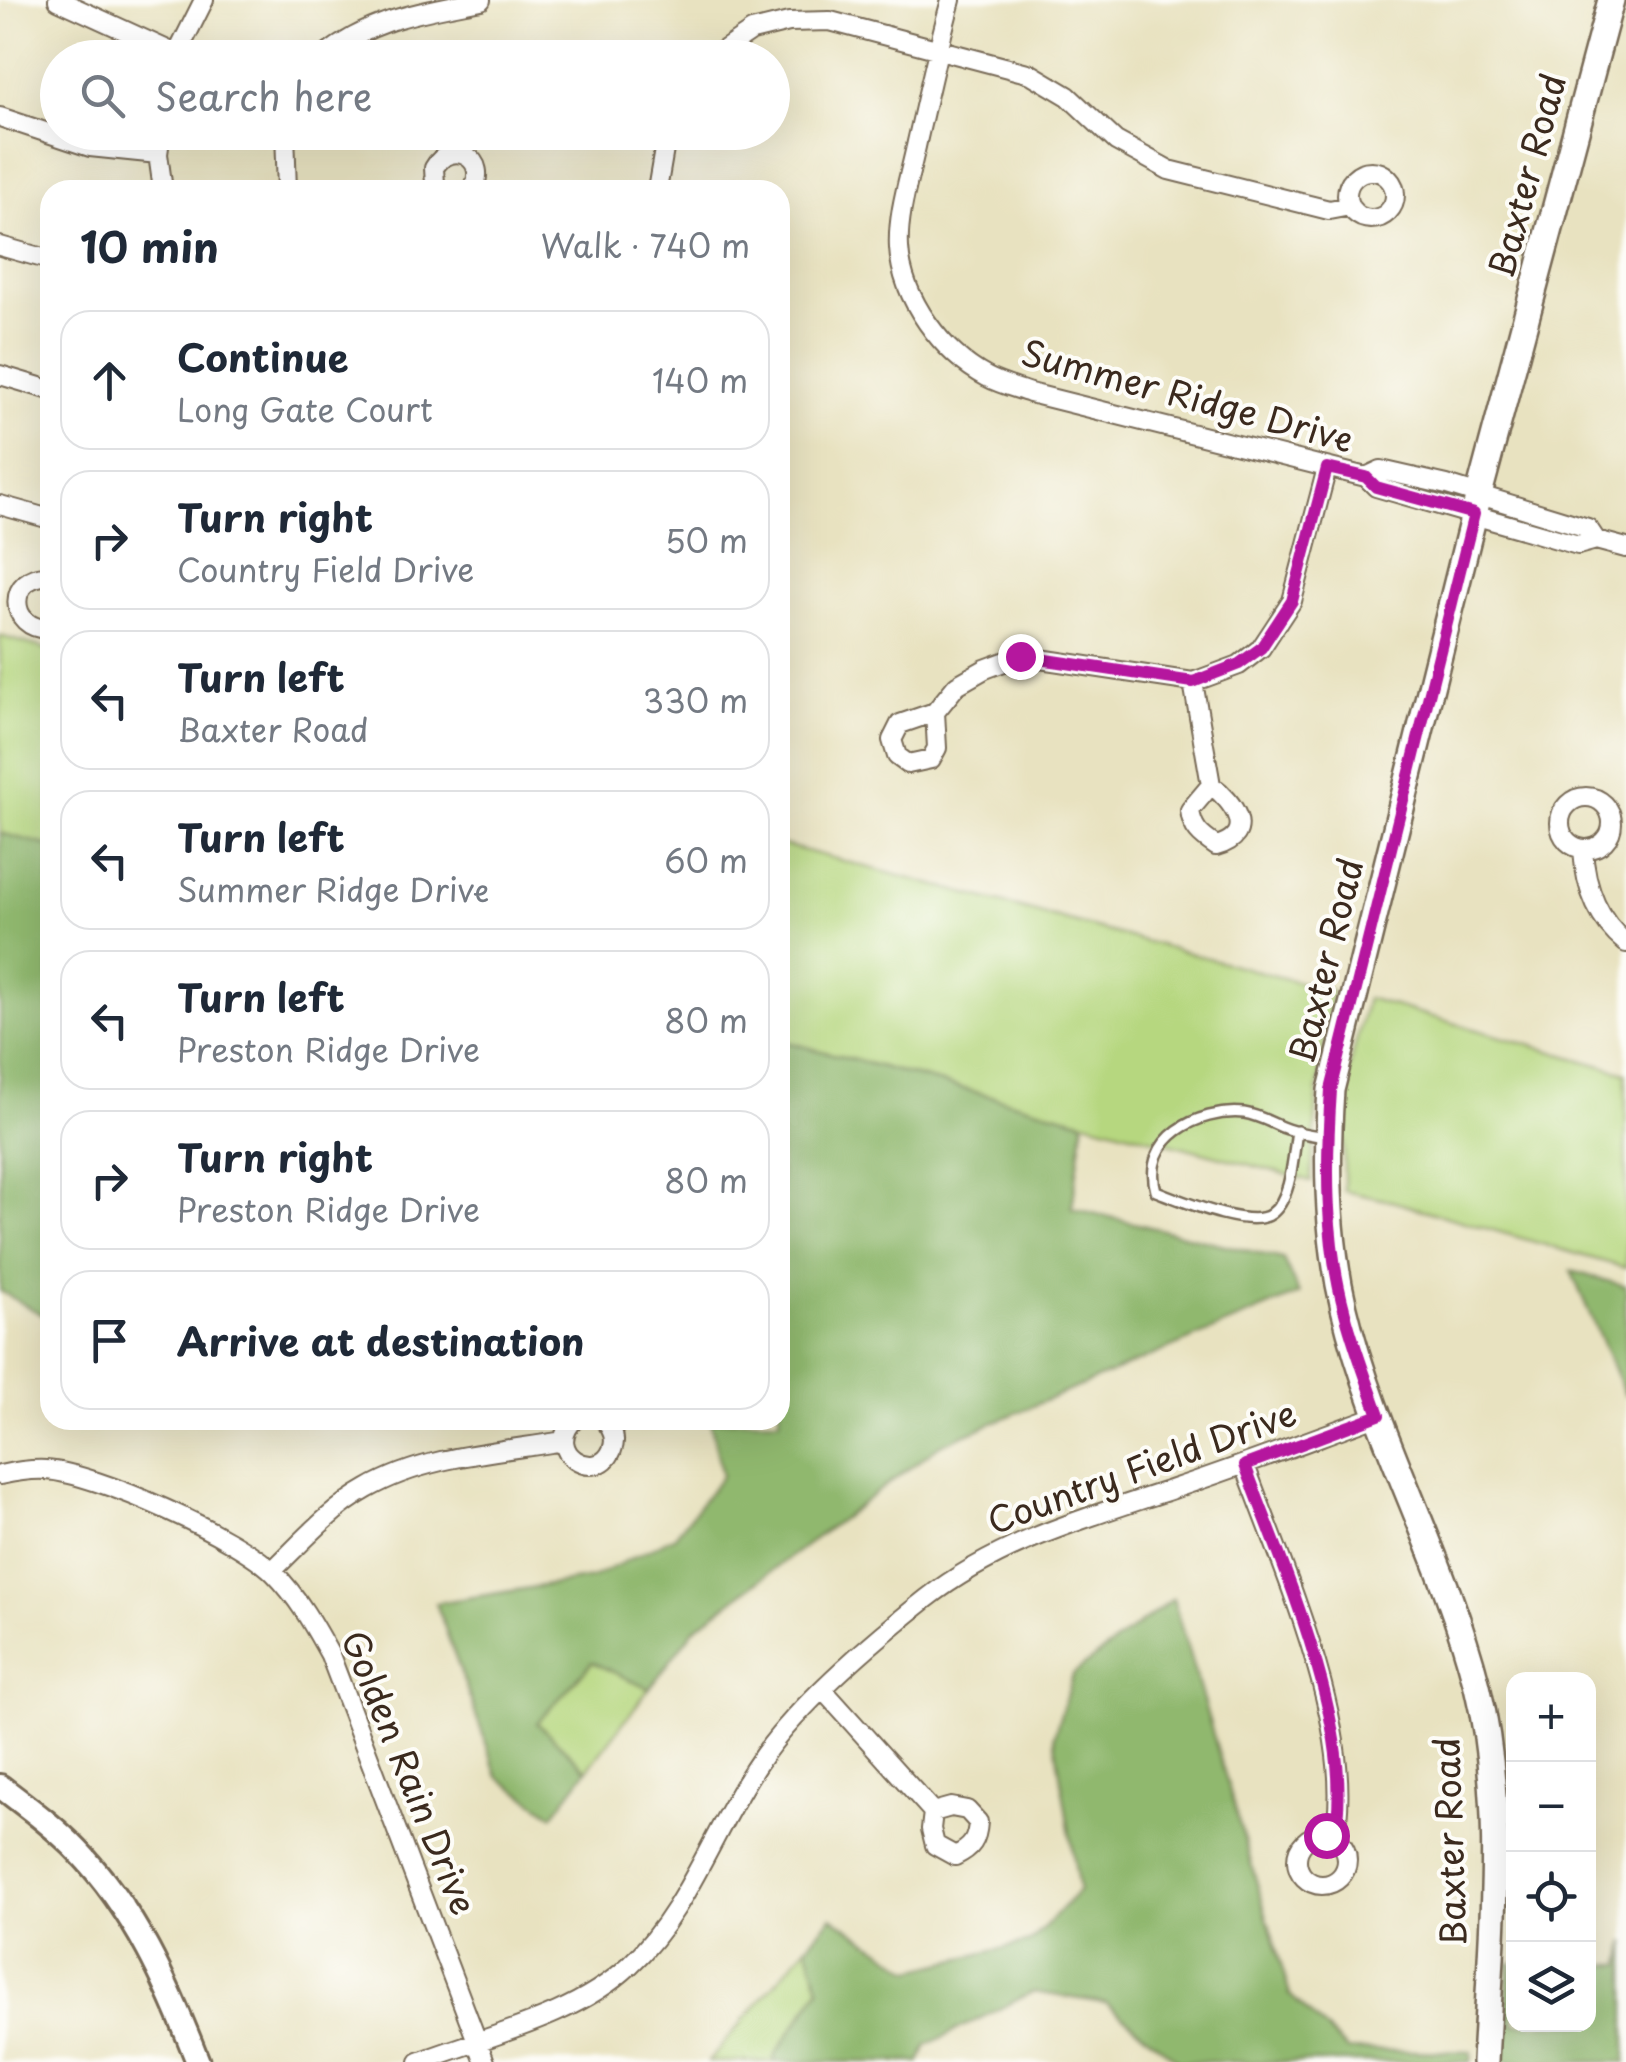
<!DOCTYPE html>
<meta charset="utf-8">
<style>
:root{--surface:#fff;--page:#f2f2f3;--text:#1f2937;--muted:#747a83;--line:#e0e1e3}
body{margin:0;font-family:"Playpen Sans",sans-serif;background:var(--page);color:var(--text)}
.controls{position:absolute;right:30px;bottom:30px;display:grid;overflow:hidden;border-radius:20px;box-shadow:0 10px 40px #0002}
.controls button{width:90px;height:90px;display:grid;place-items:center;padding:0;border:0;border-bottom:2px solid var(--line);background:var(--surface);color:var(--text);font:50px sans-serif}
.stop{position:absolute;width:30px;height:30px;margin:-22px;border:8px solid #b5179e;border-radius:50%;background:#fff}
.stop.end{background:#b5179e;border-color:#fff;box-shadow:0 2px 10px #0008}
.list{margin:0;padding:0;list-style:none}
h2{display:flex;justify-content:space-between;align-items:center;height:130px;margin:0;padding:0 40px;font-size:42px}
h2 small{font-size:32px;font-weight:400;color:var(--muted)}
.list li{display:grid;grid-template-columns:65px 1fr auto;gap:30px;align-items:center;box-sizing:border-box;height:140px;margin:0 20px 20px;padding:0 20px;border:2px solid var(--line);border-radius:30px}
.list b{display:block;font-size:38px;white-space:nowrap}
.list p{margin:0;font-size:32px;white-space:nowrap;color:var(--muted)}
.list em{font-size:32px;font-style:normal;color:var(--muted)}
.icon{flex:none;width:55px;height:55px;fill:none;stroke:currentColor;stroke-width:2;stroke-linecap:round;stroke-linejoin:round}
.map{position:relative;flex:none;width:1626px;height:2062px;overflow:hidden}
.search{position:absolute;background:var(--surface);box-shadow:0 10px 40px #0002;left:40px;top:40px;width:750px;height:110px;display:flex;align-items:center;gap:25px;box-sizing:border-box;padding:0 35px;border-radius:55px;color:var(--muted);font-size:38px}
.panel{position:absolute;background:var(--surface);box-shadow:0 10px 40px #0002;left:40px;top:180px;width:750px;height:1250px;border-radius:30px}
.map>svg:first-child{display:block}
.green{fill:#b6d77f;stroke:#78804e;stroke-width:2.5}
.forest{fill:#90b86e;stroke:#667146;stroke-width:2.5}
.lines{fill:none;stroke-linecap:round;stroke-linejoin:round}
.service-casing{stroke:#786a57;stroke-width:14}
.minor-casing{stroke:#786a57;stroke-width:22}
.tertiary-casing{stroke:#786a57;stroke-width:28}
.secondary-casing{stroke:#786a57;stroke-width:30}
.service{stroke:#fff;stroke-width:9}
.minor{stroke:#fff;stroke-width:18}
.tertiary{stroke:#fff;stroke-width:22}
.secondary{stroke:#fff;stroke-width:25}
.route{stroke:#b5179e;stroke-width:12}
.labels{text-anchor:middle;stroke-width:8;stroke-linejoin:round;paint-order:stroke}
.street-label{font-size:35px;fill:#3b2a1e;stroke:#fdfcf7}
</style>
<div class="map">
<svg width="1626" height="2062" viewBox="0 0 1626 2062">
<rect width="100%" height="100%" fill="#fdfcf7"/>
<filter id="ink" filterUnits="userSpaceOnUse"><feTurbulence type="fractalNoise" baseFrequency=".01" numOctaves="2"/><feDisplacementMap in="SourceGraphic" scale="20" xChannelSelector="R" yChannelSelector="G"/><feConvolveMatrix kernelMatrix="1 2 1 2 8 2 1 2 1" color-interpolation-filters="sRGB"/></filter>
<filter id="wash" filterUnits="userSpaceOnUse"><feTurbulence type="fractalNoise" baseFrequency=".0048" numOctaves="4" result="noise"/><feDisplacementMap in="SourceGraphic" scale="40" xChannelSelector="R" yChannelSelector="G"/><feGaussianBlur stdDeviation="2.25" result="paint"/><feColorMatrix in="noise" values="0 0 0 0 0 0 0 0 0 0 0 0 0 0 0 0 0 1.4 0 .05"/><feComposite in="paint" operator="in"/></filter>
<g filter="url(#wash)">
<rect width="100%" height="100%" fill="#e8e2c0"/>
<path class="green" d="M0,636l50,14v196l-50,-13z
M780,844l552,147 -14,96 -7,94 -531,-141z
M1367,998l259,75v195l-235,-67 -47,-10v-55l4,-62z
M593,1662l56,27 -62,81 -50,-47z
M807,1946l13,42 -46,69 1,5h-67z"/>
<path class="forest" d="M0,833l50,13v473l-50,-28z
M780,1040l304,81 -12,87 211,51 16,35 -359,151 -245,183 -46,61 -57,-27 -55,61 50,47 -34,45 -55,-38 -62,-174 156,-25 83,-42 47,-60 -12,-56h70z
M1571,1271l55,15v111z
M1173,1599l117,396 57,55 125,2 -1,10h-291l-74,-59 -73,-11 -106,53 -7,17h-145l-1,-5 46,-68 -13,-43 25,-29 80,53 118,-28 49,-52 -25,-154 19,-62z
M1626,1941v121h-123l6,-99h4l1,61h74l1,-59h33z"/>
</g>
<g filter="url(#ink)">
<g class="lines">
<defs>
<path id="service" d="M1297,1131c-4,24 -5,68 -26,83 -21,16 -91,-14 -115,-23 -15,-53 42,-82 88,-78 15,2 29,11 43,16 12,4 26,6 38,8"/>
<path id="minor" d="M58,0l118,54
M951,0c-13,47 -23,94 -34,142 -7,34 -20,72 -18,106 3,51 43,105 88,129 13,7 29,11 43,16l336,84 10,10 202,58 18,-5 30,8
M175,58l29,-58
M322,58c50,-40 99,-46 159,-58
M712,58l40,-27 37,-9 41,-1 201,53 37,22 48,45 53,29 160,40 21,-4
M0,117l90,30 68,7
M161,132l-3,22 5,36
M285,132l2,58
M1347 195a24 24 0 1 1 48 0a24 24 0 1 1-48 0Z
M439,190l-4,-6 -1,-16c18,-31 57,-8 38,22
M657,190l10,-58
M0,246l50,14
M0,375l50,15
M1366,477l15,-7 66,15 141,43 8,12
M0,505l50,14
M50,576c-43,-3 -44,54 0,53
M1193,682l18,103 -21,25c2,19 11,26 26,36 42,-11 17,-45 -5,-61
M935,712l2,36 -6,11 -23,5 -11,-8 -5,-16 8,-16 35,-12 22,-27 28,-16 35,-13 173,26 46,-17 22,-17 31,-47 35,-133
M1560 823a26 26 0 1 1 52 0a26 26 0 1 1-52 0Z
M1583,849c2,36 14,71 43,94
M574,1420c-32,32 23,65 38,30 5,-12 0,-22 -8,-30
M1245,1465c36,100 113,268 89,373
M0,1475c14,-3 31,-6 46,-5 50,3 193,67 228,103 24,24 40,53 56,82l155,407
M272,1571c30,-29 59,-62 95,-82 59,-34 131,-37 197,-48
M824,1691l109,121
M951,1807l16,3 11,12c-1,18 -6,26 -23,34l-20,-11 -4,-16 2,-17z
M1297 1860a25 25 0 1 1 50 0a25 25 0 1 1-50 0Z
M419,2062c70,-27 155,-44 211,-97 58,-54 84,-138 129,-203 37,-55 114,-121 167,-163 73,-57 160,-81 247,-110 69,-23 137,-49 206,-74"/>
<path id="tertiary" d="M0,1786c26,20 54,40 77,64 58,60 91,135 121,212"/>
<path id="secondary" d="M1485,2062c6,-123 22,-255 -8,-376 -33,-130 -102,-248 -133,-378 -17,-71 -18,-145 -13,-218l148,-596 132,-494"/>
</defs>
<use href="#service" class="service-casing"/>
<use href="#minor" class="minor-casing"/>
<use href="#tertiary" class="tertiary-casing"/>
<use href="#secondary" class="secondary-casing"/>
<use href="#service" class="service"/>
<use href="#minor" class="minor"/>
<use href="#tertiary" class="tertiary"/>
<use href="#secondary" class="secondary"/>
</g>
</g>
<g class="lines" filter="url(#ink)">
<path class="route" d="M1020,656l173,26 46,-18 22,-16 31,-47 35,-133 39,9 10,10 98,27 -143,576c-5,74 -6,151 14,223 9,34 22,68 34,102l-134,50c37,101 113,267 89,373l-8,-3"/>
</g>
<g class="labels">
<g class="street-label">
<text transform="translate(1528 176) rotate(-75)" y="12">Baxter Road</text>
<text transform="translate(1187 397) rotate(15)" y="12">Summer Ridge Drive</text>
<text transform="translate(1327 961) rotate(-76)" y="12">Baxter Road</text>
<text transform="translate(1142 1468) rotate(-20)" y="12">Country Field Drive</text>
<text transform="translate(408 1773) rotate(68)" y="12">Golden Rain Drive</text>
<text transform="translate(1451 1842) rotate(-92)" y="12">Baxter Road</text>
</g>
</g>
</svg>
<div class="controls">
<button>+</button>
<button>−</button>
<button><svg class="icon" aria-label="locate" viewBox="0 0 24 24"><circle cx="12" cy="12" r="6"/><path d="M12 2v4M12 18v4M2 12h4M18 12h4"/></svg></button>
<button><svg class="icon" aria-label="layers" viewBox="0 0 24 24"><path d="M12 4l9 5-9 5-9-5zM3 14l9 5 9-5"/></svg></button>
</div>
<div class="stop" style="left:1326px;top:1835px"></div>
<div class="stop end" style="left:1020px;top:656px"></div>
<div class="search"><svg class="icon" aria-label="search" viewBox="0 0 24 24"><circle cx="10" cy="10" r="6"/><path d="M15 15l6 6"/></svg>Search here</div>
<section class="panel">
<h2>10 min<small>Walk · 740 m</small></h2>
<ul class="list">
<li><svg class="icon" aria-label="ahead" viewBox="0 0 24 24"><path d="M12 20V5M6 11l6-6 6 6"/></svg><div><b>Continue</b><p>Long Gate Court</p></div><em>140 m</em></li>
<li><svg class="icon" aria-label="right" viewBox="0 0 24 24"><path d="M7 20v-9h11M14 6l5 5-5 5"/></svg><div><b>Turn right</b><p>Country Field Drive</p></div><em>50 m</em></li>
<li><svg class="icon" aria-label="left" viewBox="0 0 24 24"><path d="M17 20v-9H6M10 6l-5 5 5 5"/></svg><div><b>Turn left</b><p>Baxter Road</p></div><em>330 m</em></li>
<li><svg class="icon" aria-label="left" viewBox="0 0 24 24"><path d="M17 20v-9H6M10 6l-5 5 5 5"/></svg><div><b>Turn left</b><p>Summer Ridge Drive</p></div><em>60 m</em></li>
<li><svg class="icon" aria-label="left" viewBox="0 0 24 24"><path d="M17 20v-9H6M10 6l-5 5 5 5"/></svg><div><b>Turn left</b><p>Preston Ridge Drive</p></div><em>80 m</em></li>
<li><svg class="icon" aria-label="right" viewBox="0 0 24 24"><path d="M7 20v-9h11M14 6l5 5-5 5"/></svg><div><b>Turn right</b><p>Preston Ridge Drive</p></div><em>80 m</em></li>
<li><svg class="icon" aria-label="arrive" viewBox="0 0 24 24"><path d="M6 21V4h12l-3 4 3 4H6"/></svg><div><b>Arrive at destination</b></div></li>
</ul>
</section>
</div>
